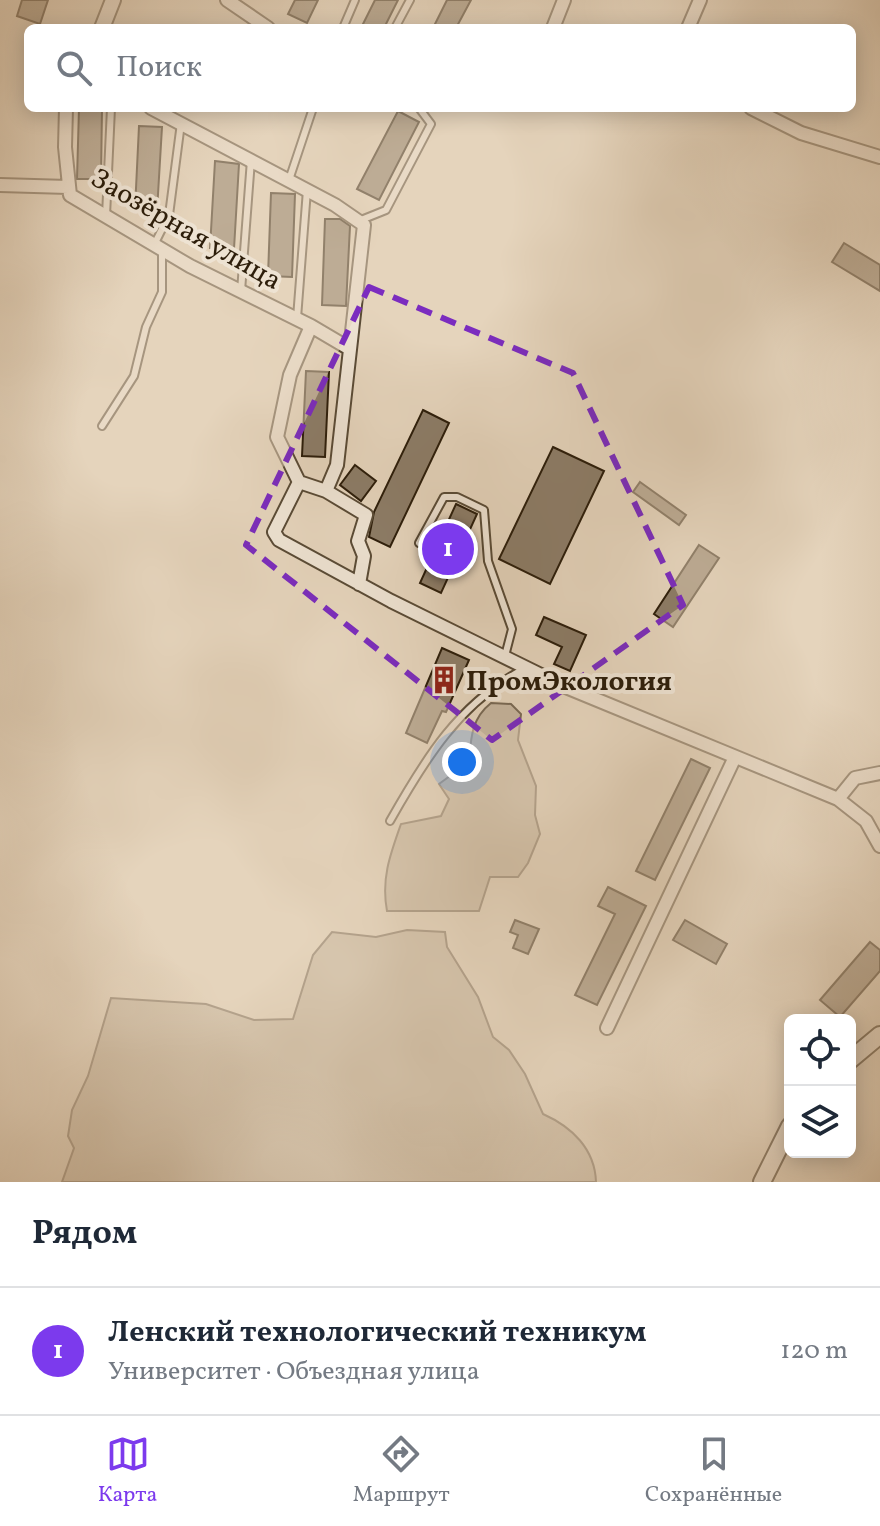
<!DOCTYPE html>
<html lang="ru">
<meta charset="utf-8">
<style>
:root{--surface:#fff;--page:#f2f2f3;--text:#1f2937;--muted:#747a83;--line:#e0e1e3;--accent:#7c3aed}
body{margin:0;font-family:Vollkorn,serif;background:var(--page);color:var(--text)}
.controls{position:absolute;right:24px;bottom:24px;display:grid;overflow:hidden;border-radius:12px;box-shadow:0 4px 20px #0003}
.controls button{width:72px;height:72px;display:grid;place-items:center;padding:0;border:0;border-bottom:2px solid var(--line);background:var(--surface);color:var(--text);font:40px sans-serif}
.you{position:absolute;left:462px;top:762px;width:28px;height:28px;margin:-20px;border:6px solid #fff;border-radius:50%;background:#1a73e8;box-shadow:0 0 0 12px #1a73e833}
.badge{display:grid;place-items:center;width:52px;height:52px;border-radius:50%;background:var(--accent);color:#fff;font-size:26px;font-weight:700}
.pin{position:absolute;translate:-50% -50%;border:4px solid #fff;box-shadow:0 2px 8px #0006}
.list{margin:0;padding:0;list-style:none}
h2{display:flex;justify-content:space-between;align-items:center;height:104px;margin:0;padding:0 32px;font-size:34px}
h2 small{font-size:26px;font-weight:400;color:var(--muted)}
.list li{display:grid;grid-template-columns:52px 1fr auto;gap:24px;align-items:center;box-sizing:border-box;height:128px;padding:0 32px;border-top:2px solid var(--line)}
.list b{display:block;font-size:30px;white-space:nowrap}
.list p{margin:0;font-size:26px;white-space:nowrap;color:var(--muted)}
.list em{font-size:26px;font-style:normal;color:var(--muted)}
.icon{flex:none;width:44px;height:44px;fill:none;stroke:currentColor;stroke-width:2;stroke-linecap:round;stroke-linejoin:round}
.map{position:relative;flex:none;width:880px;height:1182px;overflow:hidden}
.search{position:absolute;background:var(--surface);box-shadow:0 4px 20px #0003;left:24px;right:24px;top:24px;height:88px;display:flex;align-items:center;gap:20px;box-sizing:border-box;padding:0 28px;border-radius:12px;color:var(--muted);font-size:30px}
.sheet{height:232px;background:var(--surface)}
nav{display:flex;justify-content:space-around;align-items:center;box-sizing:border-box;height:112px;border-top:2px solid var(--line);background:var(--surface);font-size:22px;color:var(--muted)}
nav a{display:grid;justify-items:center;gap:4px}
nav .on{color:var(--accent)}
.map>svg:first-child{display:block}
.green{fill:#c6b59e;stroke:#796954;stroke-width:2}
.building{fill:#8c7c67;stroke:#2c1d0a;stroke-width:2}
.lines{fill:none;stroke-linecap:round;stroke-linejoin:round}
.service-casing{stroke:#5a4b36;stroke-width:10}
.minor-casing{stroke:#5a4b36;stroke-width:16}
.tertiary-casing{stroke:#5a4b36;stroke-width:18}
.secondary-casing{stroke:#2c1d0a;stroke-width:20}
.service{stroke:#eee3d3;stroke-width:6}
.minor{stroke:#eee3d3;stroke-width:12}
.tertiary{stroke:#eee3d3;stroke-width:14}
.secondary{stroke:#eee3d3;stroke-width:16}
.marked{fill:none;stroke:#7b2cbf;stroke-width:6;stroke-dasharray:16 10;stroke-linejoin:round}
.labels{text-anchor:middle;stroke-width:8;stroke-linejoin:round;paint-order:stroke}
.street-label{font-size:28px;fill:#2c1d0a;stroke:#eee3d3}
.poi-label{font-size:28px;font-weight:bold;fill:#2c1d0a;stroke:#eee3d3;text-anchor:start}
</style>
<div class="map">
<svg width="880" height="1182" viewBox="0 0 880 1182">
<rect width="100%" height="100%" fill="#e5d4bc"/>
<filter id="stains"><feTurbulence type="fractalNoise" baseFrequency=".0025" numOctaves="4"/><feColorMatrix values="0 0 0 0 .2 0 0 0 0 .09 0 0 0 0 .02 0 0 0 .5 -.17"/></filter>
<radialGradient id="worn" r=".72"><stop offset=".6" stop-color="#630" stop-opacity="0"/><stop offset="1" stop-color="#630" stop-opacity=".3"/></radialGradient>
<path class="green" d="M491,703l20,1 10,10 -3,26 18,46 -1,29 5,19 -12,29 -10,14h-28l-11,34h-92c-6,-32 3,-56 14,-87l40,-8 8,-17 -10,-15 30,-22c2,-24 2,-43 22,-59z
M407,930l38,2 2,15 31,50 15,40 16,13 16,24 18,40c29,13 52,35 53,68h-534l12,-34 -6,-12 4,-26 16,-34 23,-78 95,6 48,16 39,-1 20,-64 19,-23 44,5z"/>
<path class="building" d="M22,0h26l-8,24 -23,-8z
M295,0h23l-11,23 -19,-9z
M375,0h23l-14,28h-23z
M447,0h24l-15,28h-23z
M79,108h23l-1,71h-24z
M398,111l21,11 -40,78 -22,-11z
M139,126l23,1 -5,84 -22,-2z
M215,161l24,3 -5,85 -24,-1z
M271,193l24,1 -3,83 -24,-1z
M325,219h15l10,7 -4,80 -24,-1z
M844,243l36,22v26l-48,-29z
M306,371l23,1 -4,85 -23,-1z
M423,410l26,13 -59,124 -21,-10 5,-25z
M553,447l51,24 -54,113 -51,-25z
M355,465l21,16 -15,20 -21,-16z
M640,482l46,33 -7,10 -46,-33z
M456,504l21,10 -36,79 -21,-10z
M699,545l20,13 -46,69 -19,-13z
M544,617l42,18 -16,36 -16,-7 8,-17 -26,-12z
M442,648l27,12 -23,52 -4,-1 -15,32 -21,-10z
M691,759l19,9 -55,112 -19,-9z
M608,887l38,19 -49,99 -22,-10 40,-81 -17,-8z
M515,920l24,9 -11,25 -15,-6 5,-13 -8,-3z
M685,920l42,24 -11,20 -43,-24z
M870,942l10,8v21l-40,46 -20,-17z"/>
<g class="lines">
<defs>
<path id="service" d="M343,28l12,-28
M395,28l15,-28
M289,180l24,-72
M106,216l5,-108
M361,220l25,-10 45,-86 -12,-16
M155,243l14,-28 12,-92
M241,291l10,-131
M297,318l10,-128
M102,426l32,-50 12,-49 16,-35v-43
M419,543l25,-46h13l27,13 4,51 24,68 -7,27
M390,821c35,-62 69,-118 134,-152"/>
<path id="minor" d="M227,0l41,28
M553,28l11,-28
M688,28l12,-28
M66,108l-1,39 5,48 120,71 121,60 -21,49 -13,62 22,45 -25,50 5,8 112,61 170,84 277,114 28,22 14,25
M151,108l184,97 29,20 -27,240 -11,26 -27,-9
M751,108l50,25 79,24
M0,185l68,2
M311,326l39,23
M326,491l40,24 -8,26 6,15 -5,28
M838,799l17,-21 25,-5
M607,1028l128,-271"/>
<path id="tertiary" d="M102,28l11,-28"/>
<path id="secondary" d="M850,1060l30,-25
M762,1182l28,-56"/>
</defs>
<use href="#service" class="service-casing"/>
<use href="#minor" class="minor-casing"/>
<use href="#tertiary" class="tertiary-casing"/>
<use href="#secondary" class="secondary-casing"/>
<use href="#service" class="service"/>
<use href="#minor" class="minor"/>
<use href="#tertiary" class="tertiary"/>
<use href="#secondary" class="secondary"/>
</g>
<path d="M0 0H880V1182H0ZM369,287l204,86 110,232 -191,135 -246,-195z" fill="#e5d4bc" fill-opacity=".55" fill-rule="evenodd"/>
<path class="marked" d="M369,287l204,86 110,232 -191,135 -246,-195z"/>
<defs>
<symbol id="building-bare" viewBox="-9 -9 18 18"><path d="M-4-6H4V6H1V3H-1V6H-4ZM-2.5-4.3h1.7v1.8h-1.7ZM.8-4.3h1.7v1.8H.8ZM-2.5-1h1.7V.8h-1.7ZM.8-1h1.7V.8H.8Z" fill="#8f2418" stroke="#eee3d3" stroke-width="2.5" paint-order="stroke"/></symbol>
</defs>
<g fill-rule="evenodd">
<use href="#building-bare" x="424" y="660" width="40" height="40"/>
</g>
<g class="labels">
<g class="street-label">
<text transform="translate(187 228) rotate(30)" y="10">Заозёрная улица</text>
</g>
<g class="poi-label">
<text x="466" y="690">ПромЭкология</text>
</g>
</g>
<rect width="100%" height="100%" filter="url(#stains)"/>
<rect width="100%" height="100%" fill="url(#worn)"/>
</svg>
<div class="controls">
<button><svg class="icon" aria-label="locate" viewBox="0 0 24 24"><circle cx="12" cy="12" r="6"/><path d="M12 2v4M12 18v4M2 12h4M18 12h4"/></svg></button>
<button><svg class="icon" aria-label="layers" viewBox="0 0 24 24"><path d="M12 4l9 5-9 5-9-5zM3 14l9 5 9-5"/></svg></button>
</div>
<div class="you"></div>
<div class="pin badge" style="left:448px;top:549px">1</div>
<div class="search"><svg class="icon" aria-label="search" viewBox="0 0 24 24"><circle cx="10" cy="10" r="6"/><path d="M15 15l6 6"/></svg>Поиск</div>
</div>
<section class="sheet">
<h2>Рядом<small></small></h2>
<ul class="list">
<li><span class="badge">1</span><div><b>Ленский технологический техникум</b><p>Университет · Объездная улица</p></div><em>120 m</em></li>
</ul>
</section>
<nav>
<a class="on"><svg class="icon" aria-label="map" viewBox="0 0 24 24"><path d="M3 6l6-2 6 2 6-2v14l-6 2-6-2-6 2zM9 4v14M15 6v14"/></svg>Карта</a>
<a><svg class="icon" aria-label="directions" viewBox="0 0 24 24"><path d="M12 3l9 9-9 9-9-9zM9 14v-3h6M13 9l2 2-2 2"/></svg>Маршрут</a>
<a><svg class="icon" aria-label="saved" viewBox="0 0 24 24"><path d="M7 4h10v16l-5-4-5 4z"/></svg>Сохранённые</a>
</nav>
